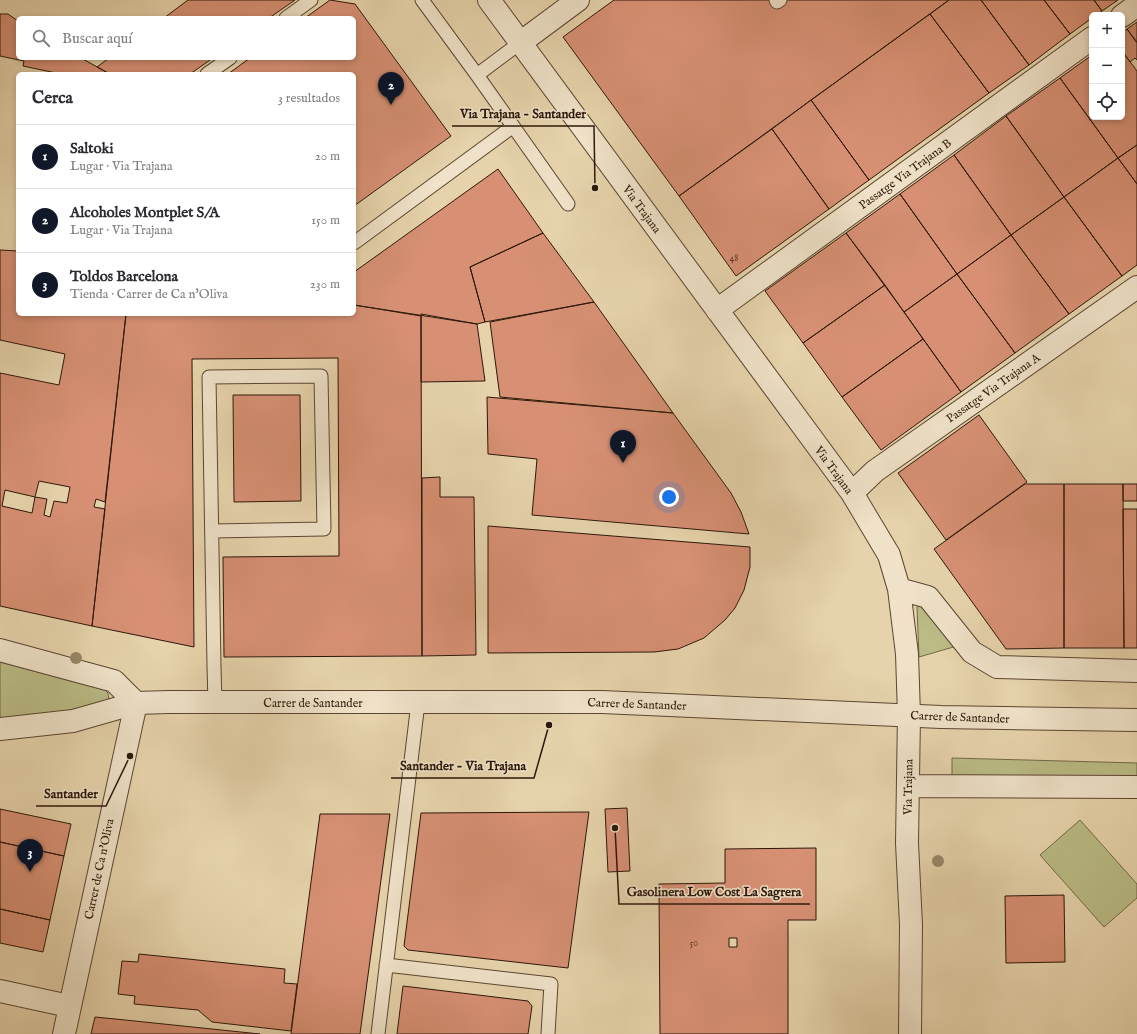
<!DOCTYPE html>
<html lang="es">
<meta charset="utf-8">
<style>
:root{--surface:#fff;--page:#f2f2f3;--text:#2b2b33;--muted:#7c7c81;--line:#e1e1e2;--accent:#111827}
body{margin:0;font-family:"IM FELL English",serif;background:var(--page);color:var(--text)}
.controls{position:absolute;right:12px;top:12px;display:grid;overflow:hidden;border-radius:6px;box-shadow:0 2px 6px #0003}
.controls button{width:36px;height:36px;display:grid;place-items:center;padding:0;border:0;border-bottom:1px solid var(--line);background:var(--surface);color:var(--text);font:20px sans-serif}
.you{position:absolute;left:669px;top:497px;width:14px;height:14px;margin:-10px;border:3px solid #fff;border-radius:50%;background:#1a73e8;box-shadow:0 0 0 6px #1a73e833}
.badge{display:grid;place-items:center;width:26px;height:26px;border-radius:50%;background:var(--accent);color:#fff;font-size:13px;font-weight:700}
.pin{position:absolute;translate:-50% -33px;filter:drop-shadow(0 1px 2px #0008)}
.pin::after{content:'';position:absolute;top:21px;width:14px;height:12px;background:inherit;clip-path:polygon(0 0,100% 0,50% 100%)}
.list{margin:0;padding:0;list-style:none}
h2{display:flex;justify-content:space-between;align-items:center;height:52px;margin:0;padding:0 16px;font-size:17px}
h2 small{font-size:13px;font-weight:400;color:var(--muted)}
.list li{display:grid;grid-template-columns:26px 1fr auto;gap:12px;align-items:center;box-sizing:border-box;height:64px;padding:0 16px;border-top:1px solid var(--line)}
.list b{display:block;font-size:15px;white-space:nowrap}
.list p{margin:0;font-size:13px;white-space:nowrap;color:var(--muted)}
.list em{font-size:13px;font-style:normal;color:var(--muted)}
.icon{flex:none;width:22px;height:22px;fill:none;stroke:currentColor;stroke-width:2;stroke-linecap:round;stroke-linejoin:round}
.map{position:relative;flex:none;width:1137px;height:1034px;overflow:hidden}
.search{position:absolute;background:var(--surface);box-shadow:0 2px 6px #0003;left:16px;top:16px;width:340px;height:44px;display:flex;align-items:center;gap:10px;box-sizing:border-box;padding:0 14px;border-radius:6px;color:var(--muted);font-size:15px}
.panel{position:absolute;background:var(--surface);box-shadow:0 2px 6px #0003;left:16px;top:72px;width:340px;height:244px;border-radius:6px}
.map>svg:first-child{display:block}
.green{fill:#babb85;stroke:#746947}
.building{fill:#d79074;stroke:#2d1709;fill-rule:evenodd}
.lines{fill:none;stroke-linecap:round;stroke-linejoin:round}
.service-casing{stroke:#5b4632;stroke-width:15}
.minor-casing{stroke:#5b4632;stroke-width:24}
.tertiary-casing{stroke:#5b4632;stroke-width:24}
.service{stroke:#efe2c8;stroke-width:13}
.minor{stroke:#efe2c8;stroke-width:22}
.tertiary{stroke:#efe2c8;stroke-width:22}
.tree{fill:#978766}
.labels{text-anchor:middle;stroke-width:3;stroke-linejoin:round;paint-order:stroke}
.number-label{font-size:10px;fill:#583524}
.street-label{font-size:12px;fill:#2d1709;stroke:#efe2c8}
.leader{fill:none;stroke:#2d1709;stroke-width:1.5}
.callout-dot{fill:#2d1709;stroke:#efe2c8;stroke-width:1.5}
.callout-label{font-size:13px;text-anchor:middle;font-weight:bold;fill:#2d1709;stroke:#efe2c8;stroke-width:3;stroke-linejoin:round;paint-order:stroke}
</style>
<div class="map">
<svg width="1137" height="1034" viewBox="0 0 1137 1034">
<rect width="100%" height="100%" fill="#e6d3ab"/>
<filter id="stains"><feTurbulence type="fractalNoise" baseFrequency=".005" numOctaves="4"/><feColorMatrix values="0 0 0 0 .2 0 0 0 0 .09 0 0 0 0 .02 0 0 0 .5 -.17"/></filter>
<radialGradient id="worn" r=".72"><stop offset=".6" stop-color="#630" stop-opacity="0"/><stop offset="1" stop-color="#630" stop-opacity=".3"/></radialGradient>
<path class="green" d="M925,604l32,42 -38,11 -2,-50z
M0,662l105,28 3,3 1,7 -8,8 -101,11z
M952,758l185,5v18l-185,1z
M1080,820l57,64v14l-33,29 -64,-72z"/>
<path class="building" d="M188,0h107l-26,18h-105z
M330,0l25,4 96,132 -97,70v-132h-126l22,-16h104v-40h-49z
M614,0h335l-270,196 -116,-159z
M949,0h32l48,65 -40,28 -59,-79z
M981,0h63l26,34 -41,31z
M1044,0h50l8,11 -5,4h-5v3l-22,16z
M1094,0h24l-16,11z
M0,14h8l10,7v37h63l29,16h-49l-38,-8 1,-5 -24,-5z
M930,14l59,79 -120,87 -58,-80z
M1137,22v20h-1l-9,-13z
M1127,29l10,13v18l-2,-2 -5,4 -8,-11v-18z
M1122,51l15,20v74l-19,13 -58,-80 32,-23v62h30z
M109,58h104l-23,16h-80l-13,-7z
M1060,78l58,80 -54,39 -58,-81z
M811,100l58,80 -40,29 -57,-80z
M1006,116l58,81 -53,38 -57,-80z
M772,129l57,80 -93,67 -57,-80z
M1137,145v39l-19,-26z
M954,155l57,80 -54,39 -57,-80z
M1118,158l19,26v81l-15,11 -58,-79z
M498,169l45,64 -73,34 15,55 -8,2 -123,-19v-33z
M900,194l57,80 -53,38 -58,-79z
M1064,197l58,79 -53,38 -58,-79z
M543,233l51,69 -109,20 -15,-55z
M846,233l39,52 -82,58 -38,-52z
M1011,235l58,79 -54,39 -58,-79z
M0,250l18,1v63h108l-21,188 -9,-3 -2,8 11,2 -13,117 -92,-20v-233l59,12 6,-31 -65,-14zM39,481l31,6 -3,16 -13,-2 -4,16 -6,-2 3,-16 -12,-2zM5,490l30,7 -3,16 -30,-7z
M957,274l58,79 -54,39 -57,-80z
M885,285l38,54 -81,58 -39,-54z
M594,302l35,49 44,62 -173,-16 -10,-75z
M354,305l67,11 1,340 -198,1 -1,-100 116,-1 -1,-198 -146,1 2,288 -102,-21 34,-312h228z
M421,314l56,10 8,57 -64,1z
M923,339l38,53 -80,58 -39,-53z
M233,395h67l1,106 -67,1z
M487,397l186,16 58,80 10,19 8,22 -217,-19 5,-56 -49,-5z
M979,415l48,67 -81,58 -48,-67z
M440,477v20h34l2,158 -54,1v-178z
M1025,484h39v164l-58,1 -72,-100z
M1064,484h59l1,164h-60z
M1123,484h14v17h-14z
M1123,509h14v139h-13z
M488,526l262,21v20l-6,23 -9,18 -10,12 -21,18 -26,11 -24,3 -166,1z
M627,808l3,63 -22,1 -3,-63z
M0,809l71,15 -7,32 -64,-14z
M589,812l-21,156 -160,-18 -4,-4 17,-133z
M320,814h70l-30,220h-69z
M0,842l64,14 -14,64 -50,-11z
M816,848v72h-28v114h-128l-1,-150 66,-1v-34zM729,938h8v9h-8z
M1064,895l1,67 -59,1 -1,-67z
M0,909l50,11 -7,32 -43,-9z
M139,954l146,15 -1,14 13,1 -6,47 -79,-9 -14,-12 -64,-6 1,-8 -17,-2 4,-33 16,1z
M403,986l125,15 4,5 -4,28h-131z
M95,1017l30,3 135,14h-169z"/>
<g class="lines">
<defs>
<path id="service" d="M422,0l55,75 91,129
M776,0l1,2 3,-2
M286,18l25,-18
M207,74l23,-16
M477,75l43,-32
M354,243l158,-116
M212,531l112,-2 -3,-153 -112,1 5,289 1,37
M386,965l165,19 -3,50
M378,1034l40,-331"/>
<path id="minor" d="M489,0l363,493 37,62 10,34 8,65 2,61 -2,128 4,82 -1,109
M1122,16l15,-11
M520,43l58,-43
M717,310l375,-272
M852,493l23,-22 262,-184
M899,589l29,8 44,55 25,15 140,4
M908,786l229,1
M0,991l69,15
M64,1034l72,-331"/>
<path id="tertiary" d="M0,650l114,31 22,22
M0,729l73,-8 63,-18 33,-1h433l339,15 196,3"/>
</defs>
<use href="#service" class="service-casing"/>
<use href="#minor" class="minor-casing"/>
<use href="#tertiary" class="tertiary-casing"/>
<use href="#service" class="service"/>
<use href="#minor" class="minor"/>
<use href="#tertiary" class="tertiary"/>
</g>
<g class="tree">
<circle cx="76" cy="658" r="6"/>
<circle cx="938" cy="861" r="6"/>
</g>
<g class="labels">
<g class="number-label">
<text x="734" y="261">48</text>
<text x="694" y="946">50</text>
</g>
<g class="street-label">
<text transform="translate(905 174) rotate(-36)" y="4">Passatge Via Trajana B</text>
<text transform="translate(642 209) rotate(54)" y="4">Via Trajana</text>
<text transform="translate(993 388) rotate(-35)" y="4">Passatge Via Trajana A</text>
<text transform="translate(834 470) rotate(54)" y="4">Via Trajana</text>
<text x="313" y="707">Carrer de Santander</text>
<text transform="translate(637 704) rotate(2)" y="4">Carrer de Santander</text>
<text transform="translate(960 717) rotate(2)" y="4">Carrer de Santander</text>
<text transform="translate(908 787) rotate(-89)" y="4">Via Trajana</text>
<text transform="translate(99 869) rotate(-78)" y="4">Carrer de Ca n'Oliva</text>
</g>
</g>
<path class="leader" d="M595 188L594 126H452M549 725L534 778H391M130 756L106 806H36M615 828L619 904H810"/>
<g class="callout-dot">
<circle cx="595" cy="188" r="4"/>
<circle cx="549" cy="725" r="4"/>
<circle cx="130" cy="756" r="4"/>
<circle cx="615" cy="828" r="4"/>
</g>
<g class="callout-label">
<text x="523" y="118">Via Trajana - Santander</text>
<text x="463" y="770">Santander - Via Trajana</text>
<text x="71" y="798">Santander</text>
<text x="714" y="896">Gasolinera Low Cost La Sagrera</text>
</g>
<rect width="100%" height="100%" filter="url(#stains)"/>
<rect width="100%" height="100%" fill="url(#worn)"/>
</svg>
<div class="controls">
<button>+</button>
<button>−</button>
<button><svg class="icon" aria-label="locate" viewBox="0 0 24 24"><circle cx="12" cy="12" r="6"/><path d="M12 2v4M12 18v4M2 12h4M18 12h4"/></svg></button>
</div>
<div class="you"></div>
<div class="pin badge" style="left:623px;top:463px">1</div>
<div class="pin badge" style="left:391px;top:105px">2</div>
<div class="pin badge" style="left:30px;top:872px">3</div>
<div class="search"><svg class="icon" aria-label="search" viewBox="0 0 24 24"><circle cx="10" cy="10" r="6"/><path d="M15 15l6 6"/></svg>Buscar aquí</div>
<section class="panel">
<h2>Cerca<small>3 resultados</small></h2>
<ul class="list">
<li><span class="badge">1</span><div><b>Saltoki</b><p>Lugar · Via Trajana</p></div><em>20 m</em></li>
<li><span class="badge">2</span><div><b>Alcoholes Montplet S/A</b><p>Lugar · Via Trajana</p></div><em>150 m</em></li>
<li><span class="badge">3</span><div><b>Toldos Barcelona</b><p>Tienda · Carrer de Ca n'Oliva</p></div><em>230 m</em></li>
</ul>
</section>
</div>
